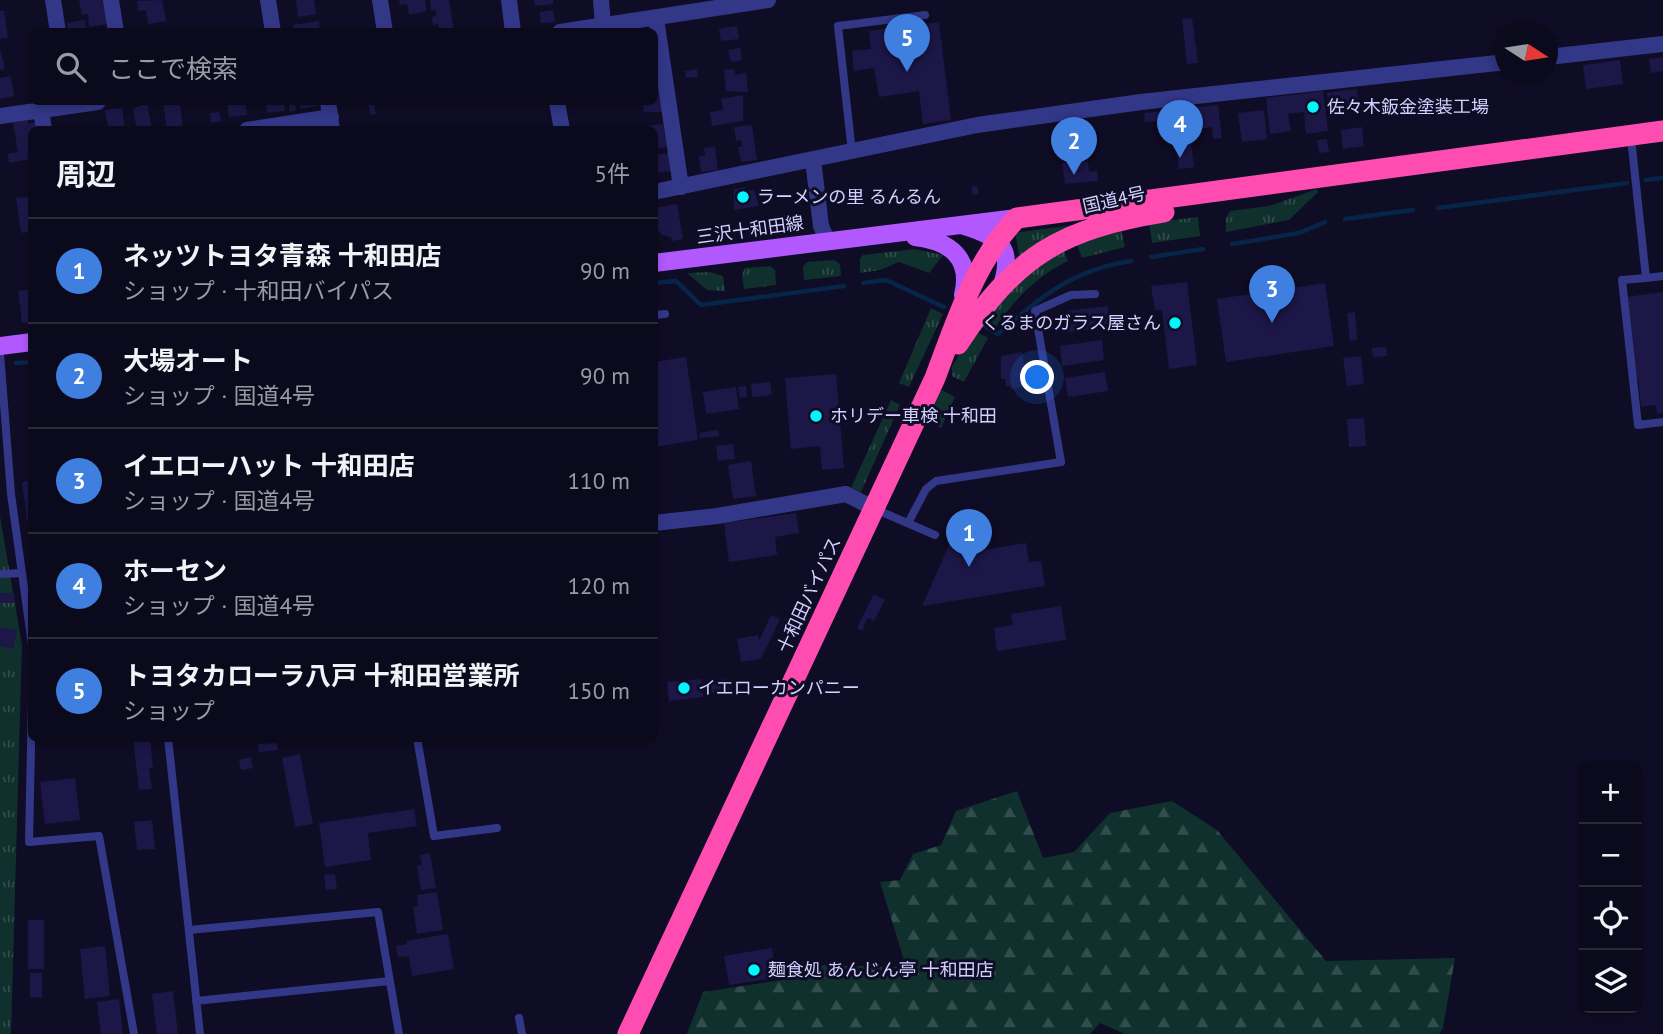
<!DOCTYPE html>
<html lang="ja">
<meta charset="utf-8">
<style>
:root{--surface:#0b091c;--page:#191729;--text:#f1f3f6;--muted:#9a9aa3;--line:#2b2a3b;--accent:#2563eb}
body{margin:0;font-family:"PT Sans","Noto Sans JP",sans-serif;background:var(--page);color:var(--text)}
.controls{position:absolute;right:21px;bottom:21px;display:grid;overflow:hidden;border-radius:10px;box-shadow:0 4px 10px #0003}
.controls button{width:63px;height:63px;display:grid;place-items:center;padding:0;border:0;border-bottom:2px solid var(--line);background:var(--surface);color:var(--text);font:35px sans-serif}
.compass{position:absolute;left:1495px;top:21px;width:63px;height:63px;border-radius:50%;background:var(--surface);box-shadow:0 4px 10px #0003;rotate:102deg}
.you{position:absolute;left:1038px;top:378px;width:24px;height:24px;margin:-18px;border:5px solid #fff;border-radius:50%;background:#1a73e8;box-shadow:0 0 0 10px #1a73e833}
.badge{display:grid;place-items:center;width:46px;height:46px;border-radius:50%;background:var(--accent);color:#fff;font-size:23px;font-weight:700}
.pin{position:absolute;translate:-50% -58px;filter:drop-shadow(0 2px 4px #0008)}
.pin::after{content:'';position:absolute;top:37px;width:24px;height:21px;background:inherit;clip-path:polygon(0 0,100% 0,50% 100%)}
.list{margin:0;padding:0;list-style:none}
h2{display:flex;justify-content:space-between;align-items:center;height:91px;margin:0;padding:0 28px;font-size:30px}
h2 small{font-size:23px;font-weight:400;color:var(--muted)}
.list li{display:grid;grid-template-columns:46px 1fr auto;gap:21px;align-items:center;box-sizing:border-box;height:105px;padding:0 28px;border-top:2px solid var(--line)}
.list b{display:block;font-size:26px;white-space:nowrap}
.list p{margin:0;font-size:23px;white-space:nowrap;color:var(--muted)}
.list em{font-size:23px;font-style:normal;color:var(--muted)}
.icon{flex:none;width:38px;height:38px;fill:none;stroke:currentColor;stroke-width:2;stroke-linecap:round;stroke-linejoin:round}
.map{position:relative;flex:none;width:1663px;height:1034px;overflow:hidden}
.search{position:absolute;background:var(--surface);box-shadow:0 4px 10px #0003;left:28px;top:28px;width:630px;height:77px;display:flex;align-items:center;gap:18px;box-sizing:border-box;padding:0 24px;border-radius:10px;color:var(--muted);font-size:26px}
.panel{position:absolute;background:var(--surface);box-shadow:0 4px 10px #0003;left:28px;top:126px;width:630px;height:616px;border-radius:10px}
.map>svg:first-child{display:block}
.grass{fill:url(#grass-tufts)}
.forest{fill:url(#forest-firs)}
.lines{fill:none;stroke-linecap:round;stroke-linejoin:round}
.stream{stroke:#072549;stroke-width:4.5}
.building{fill:#1d1748}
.lane{stroke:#333788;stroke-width:8}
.street{stroke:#333788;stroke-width:16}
.primary{stroke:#b258ff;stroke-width:18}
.highway{stroke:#ff4cb1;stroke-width:21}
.poi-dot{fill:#00f8fc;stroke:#0f0c25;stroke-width:2.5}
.labels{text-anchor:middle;stroke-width:6;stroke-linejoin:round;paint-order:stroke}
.poi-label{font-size:18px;fill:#d2d1ff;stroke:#0f0c25;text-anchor:start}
.street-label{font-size:18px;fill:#d2d1ff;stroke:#0f0c25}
</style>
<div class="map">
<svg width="1663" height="1034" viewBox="0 0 1663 1034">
<defs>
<pattern id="grass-tufts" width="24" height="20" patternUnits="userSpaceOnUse" patternTransform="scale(1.75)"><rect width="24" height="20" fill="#0f302c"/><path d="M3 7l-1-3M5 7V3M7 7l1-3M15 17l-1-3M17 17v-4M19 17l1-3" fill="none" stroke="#314d4c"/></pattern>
<pattern id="forest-firs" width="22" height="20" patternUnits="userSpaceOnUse" patternTransform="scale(1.75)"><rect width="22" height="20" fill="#0f302c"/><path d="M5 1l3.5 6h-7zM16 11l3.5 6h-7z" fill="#314d4c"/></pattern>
</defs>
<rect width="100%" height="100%" fill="#0f0c25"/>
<path class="grass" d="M1317,189l1,3 -29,28 -63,12v-13l4,-8 39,-5z
M1198,217l2,19 -48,7 -3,-20z
M1073,225l-53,34 -5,-26z
M1121,229l4,18 -43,11 -5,-13z
M1063,248l5,13c-29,13 -56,41 -73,67l-13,-8 26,-32z
M915,249l28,6 -14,18 -30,-11 -19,8 -20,3v-15l3,-3z
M834,260l6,4 1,12 -37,4 -1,-13 4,-5z
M770,266l5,4 1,15 -32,4 -2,-14 3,-7z
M710,272l13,4 2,15 -18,-1 -20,-17z
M931,308l12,6 -34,73 -10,-4z
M973,330l15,8 -24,44 -12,-6v-9z
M942,390l13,7 -14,31 -14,-7 -1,-6 10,-22z
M891,400l9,5 -39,87 -10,-4z
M0,516l22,129 -11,389h-11z"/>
<path class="forest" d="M1017,791l26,67 31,-6 36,-39 62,-12 45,29 109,131 129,-3 -12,70 -4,6h-314l-25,-11 -10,11h-403l16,-42 86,-13 26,-14 91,2 -26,-85 20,-2 13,-26 28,-9 15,-34z"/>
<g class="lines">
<path class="stream" d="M1646,180l17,-2
M1438,208l189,-25
M1345,219l68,-9
M1232,244l67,-11 26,-11
M1151,257l52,-8
M654,283l22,-2 25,24 143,-19
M863,283l23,-3 58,27
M980,323l18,11c44,-38 74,-64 133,-73
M16,363l16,-1"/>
</g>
<path class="building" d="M79,0h25l3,24 -18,3 -1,-13 -6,1z
M162,0l4,21 -18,3 -2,-14 -8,1 -1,-10z
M296,0h18l2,14 -18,3z
M399,0h26l2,11 -18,4 -2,-11 -7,1z
M430,0h19l5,32h-15l-1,-8 -5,1 -1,-8 4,-1v-6l-5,1z
M534,0h19v4l-18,2z
M553,10l2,12 -14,1 -1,-11z
M0,11h4l4,27 -8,1z
M1192,18l6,45 -11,1 -5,-45z
M85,20l1,8 -18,3 -1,-8z
M319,21l1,11h-26l-1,-7z
M939,22l12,98 -28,4 -4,-33 -40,6 -5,-29 -20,3 -2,-20 19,-2 -2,-18z
M737,26l2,13 -18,2 -2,-12z
M740,48l2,12 -11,2 -3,-12z
M0,49l5,20 -5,1z
M1663,57v14l-12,2 -2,-14z
M1620,60l3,24 -37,5 -3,-24z
M697,69l1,8 -12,1 -1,-7z
M734,69l1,6 11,-2 2,19 -22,-1 -2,-21z
M11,76l3,20 -14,3v-21z
M1357,89l2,22 -29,4 -3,-22z
M661,90l3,22h-20l-2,-10h12v-11z
M1323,91l5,40 -22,3 -2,-22 -16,2 3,17 -21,3 -4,-36z
M743,95v26l-31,5 -2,-14 13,-2 -2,-11z
M147,102l5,27 -15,1 -4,-21z
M163,102h17l3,26 -16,2z
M227,102h18l2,13 -18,2z
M265,102h19l1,9 -18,2z
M288,102h7l1,8 -6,2z
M299,102h21l1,3 -20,4z
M368,102h6l2,12 -6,1z
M1218,105l4,33 -9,1 -1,-12 -20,3 -3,-22z
M122,108l3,22h-16l-4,-20z
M1264,110l3,29 -25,3 -4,-29z
M1166,111l1,9 -22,2 -1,-9z
M1187,111l7,56 -15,2 -7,-56z
M219,112l2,9 -10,2 -1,-10z
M28,120v4l8,-2 2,8h-6l-3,29 -20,4 -1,-9 10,-2 -5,-30z
M663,124l4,23 -12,2 -1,-19h-7v-4z
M752,125l5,35 -16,2 -3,-15h4l-1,-7 -5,1 -2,-14z
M1362,127l2,19 -21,3 -2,-19z
M1080,128l3,30 -19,3 -3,-31z
M1327,139l2,13 -10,1 -2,-13z
M715,147l3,23 -17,2 -2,-16h6l-1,-8z
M670,153l2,18 -18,2v-18z
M1088,161l1,11 8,-1 1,10 -33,3 -3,-21z
M977,186l2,8 -6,1 -2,-8z
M745,187v4l9,-1 5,16 -25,4v-21z
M32,196v35l-11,2 -5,-35z
M677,204l6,35 -11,2 -1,-4 -10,-2 -1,-4 -6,1v-24z
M1187,282l10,83 -28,4 -7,-59h-7l-4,-24z
M1325,283l9,63 -108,16 -9,-63z
M32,289v33l-10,1 -4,-32z
M1663,292v121l-6,1 -1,-9 -15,2 -3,-29 -3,1 -9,-82z
M1108,306l2,22 -42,4 -2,-21z
M1355,312l2,28 -7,1 -3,-28z
M1102,340l2,20 -42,6 -2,-20z
M1386,347l1,9 -14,1 -1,-9z
M1022,352l6,34 -17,3 -1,-3 -4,1 -1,-8h-4v-23z
M1361,356l3,28 -17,2 -4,-28z
M686,357l12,83 -44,7v-85z
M1105,372l3,19 -40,6 -3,-19z
M836,374l8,94 -22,2 -2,-24 -29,3 -6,-71z
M770,382l2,13 -20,2 -1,-13z
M746,386l1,11 -7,1 -2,-11z
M736,387l3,22 -33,5 -3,-22z
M1364,418l2,28 -17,1 -2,-28z
M718,430l1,6 -19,2 -1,-5z
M733,444l2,15 -17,2 -2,-15z
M751,461l5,35 -23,3 -5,-34z
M32,480v61h-2l-8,-59z
M796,513l3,20 -24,4 2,18 -48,7 -5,-39z
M980,527l4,23 42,-7 3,19 12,-1 4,25 -123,20 33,-75z
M0,593h14v10h-14z
M874,594l11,6 -11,21 -6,-3 -6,13 -5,-3z
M1061,606l5,34 -69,11 -3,-23 19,-3 -2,-11z
M771,615l9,4 -19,40 -20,3 -4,-23 21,-4 1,6z
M0,627l17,3 -4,19 -13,-3z
M728,678l2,13 -21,2 -2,-13z
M701,679l2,18 -34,4 -2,-19z
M133,738h17l3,30h-4l3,21 -13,1z
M277,743l1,7 -19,2 -1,-8z
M300,754l13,70 -18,3 -13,-69z
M251,757l2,11 -12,2 -2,-10z
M75,778l5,42 -35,4 -5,-42z
M414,809l3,17 -49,7 3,27 -46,7 -6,-44z
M152,820l3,29 -18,1 -3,-28z
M430,853l6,35 -15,2 -4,-24 5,-1 -2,-10z
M335,874l2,15 -11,1 -2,-15z
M437,892l6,38 -26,4 -4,-27 5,-1 -1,-11z
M28,920h16v49h-16z
M448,934l6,35 -42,7 -3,-20 -11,1 -2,-11 11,-2 -1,-3z
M105,946l5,50 -25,3 -5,-50z
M772,948l4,30 -47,7 -5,-29z
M30,973h12v25l-12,-1z
M173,991l5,43h-21l-5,-40z
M119,999l4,35h-22l-4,-32z"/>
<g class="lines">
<path class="lane" d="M1631,138l15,140 17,-2
M852,152l-14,-126 87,-11
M1646,278l-24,2 16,145 25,-3
M654,315l11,-1
M0,353l11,141 21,151
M875,509l60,26
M908,523l18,-34 10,-8 125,-19 -26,-151 36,-16 24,-1
M0,574l22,-1
M32,698l-3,144 70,-6 35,198
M168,738l32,296
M417,738l17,98 63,-8
M189,930l189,-18 21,122
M196,1001l194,-20
M519,1018l3,16"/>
<path class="street" d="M53,0l5,32
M111,0l5,32
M268,0l5,32
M380,0l5,32
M509,0l4,32
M601,0l2,25
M656,19l25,168
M560,32l208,-32
M1548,57l115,-13
M328,102l4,28
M557,102l5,28
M41,109l3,21
M0,116l98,-14
M247,130l84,-13
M813,160l8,66 6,14
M654,192l323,-67 164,-23 365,-40
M654,523l63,-7 129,-22 29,15"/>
<path class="primary" d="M964,226c36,11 51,22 37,62
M915,237c35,4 57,21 48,58
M654,263l363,-45
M0,346l32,-4"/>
<path class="highway" d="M958,344c58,-89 103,-115 206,-132
M628,1034l307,-656c21,-55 40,-118 82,-160l646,-87"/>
</g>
<g class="poi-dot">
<circle cx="1313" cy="107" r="7"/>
<circle cx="743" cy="197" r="7"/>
<circle cx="1175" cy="323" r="7"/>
<circle cx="816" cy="416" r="7"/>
<circle cx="684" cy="688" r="7"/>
<circle cx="754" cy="970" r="7"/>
</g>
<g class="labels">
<g class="poi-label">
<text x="1327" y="113">佐々木鈑金塗装工場</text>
<text x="757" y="203">ラーメンの里 るんるん</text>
<text x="1161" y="329" text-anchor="end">くるまのガラス屋さん</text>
<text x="830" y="422">ホリデー車検 十和田</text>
<text x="698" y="694">イエローカンパニー</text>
<text x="768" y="976">麺食処 あんじん亭 十和田店</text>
</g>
<g class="street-label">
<text transform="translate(1114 200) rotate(-13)" y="6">国道4号</text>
<text transform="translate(750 230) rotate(-8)" y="6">三沢十和田線</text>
<text transform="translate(809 595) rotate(-65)" y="6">十和田バイパス</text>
</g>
</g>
</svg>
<div class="controls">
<button>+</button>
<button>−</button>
<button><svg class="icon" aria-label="locate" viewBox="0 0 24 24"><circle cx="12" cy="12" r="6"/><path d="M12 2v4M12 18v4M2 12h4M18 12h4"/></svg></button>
<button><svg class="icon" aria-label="layers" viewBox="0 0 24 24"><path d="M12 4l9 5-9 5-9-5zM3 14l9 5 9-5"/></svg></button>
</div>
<svg class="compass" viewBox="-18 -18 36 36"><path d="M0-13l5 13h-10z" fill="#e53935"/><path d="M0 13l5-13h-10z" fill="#9a9aa3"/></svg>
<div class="you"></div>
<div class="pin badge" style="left:969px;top:567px;background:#3f7fe0">1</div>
<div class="pin badge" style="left:1074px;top:175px;background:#3f7fe0">2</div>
<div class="pin badge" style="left:1272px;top:323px;background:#3f7fe0">3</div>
<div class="pin badge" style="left:1180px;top:158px;background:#3f7fe0">4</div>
<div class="pin badge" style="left:907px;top:72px;background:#3f7fe0">5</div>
<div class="search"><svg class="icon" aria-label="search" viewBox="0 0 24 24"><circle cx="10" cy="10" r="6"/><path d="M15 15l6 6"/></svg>ここで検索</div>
<section class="panel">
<h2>周辺<small>5件</small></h2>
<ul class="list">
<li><span class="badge" style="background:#3f7fe0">1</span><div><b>ネッツトヨタ青森 十和田店</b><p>ショップ · 十和田バイパス</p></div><em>90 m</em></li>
<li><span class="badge" style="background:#3f7fe0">2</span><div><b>大場オート</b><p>ショップ · 国道4号</p></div><em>90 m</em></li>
<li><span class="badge" style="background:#3f7fe0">3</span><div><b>イエローハット 十和田店</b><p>ショップ · 国道4号</p></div><em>110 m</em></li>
<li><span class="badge" style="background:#3f7fe0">4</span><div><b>ホーセン</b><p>ショップ · 国道4号</p></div><em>120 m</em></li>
<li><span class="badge" style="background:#3f7fe0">5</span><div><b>トヨタカローラ八戸 十和田営業所</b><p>ショップ</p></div><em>150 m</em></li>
</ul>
</section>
</div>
